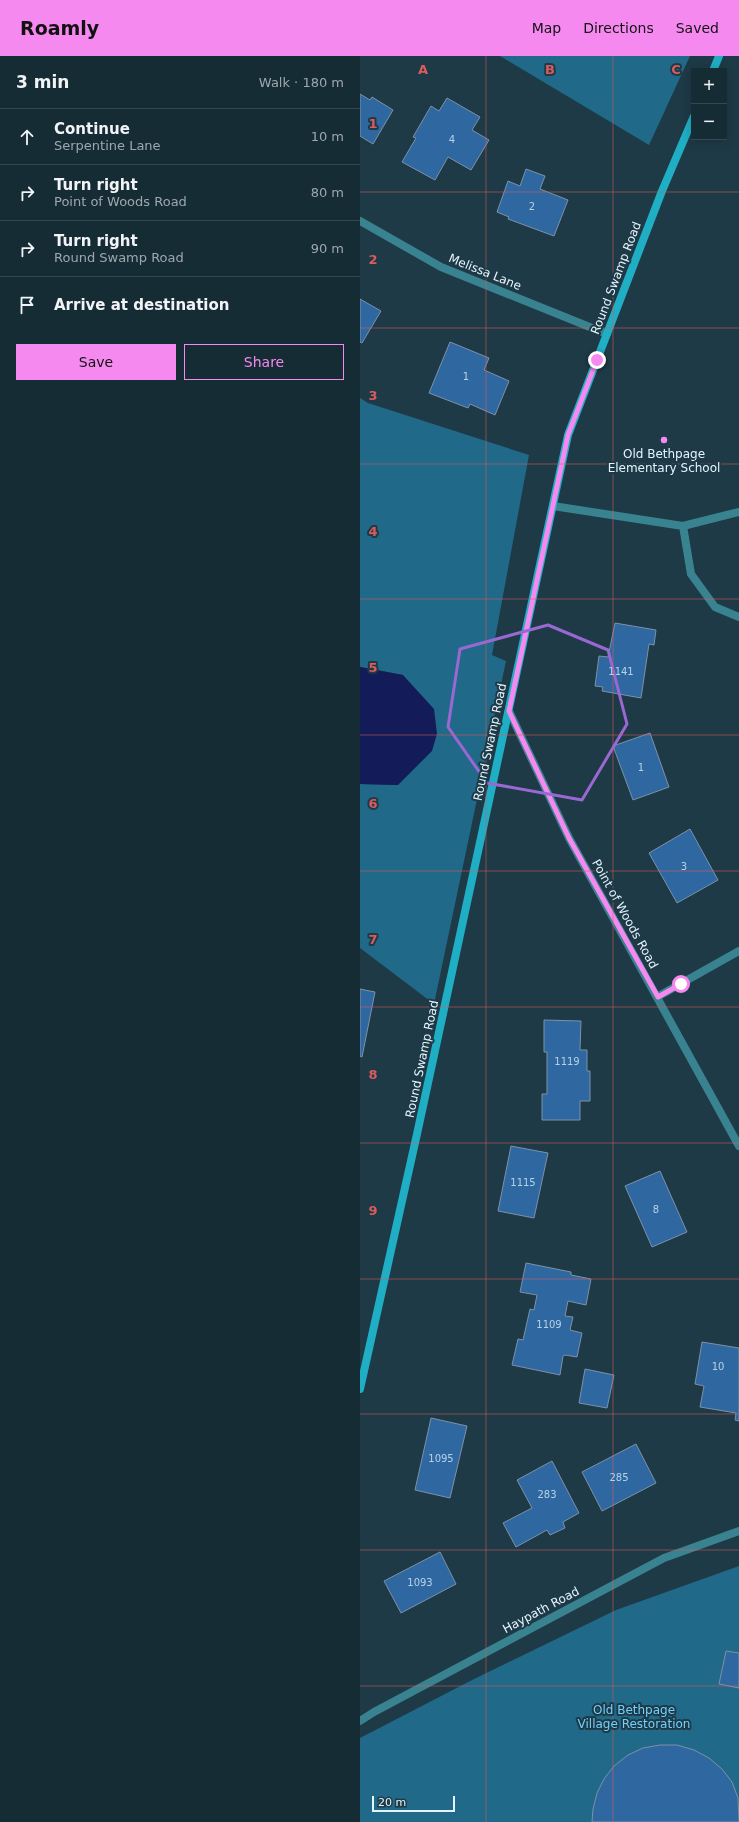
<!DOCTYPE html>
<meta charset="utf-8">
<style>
:root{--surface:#162c35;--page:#233841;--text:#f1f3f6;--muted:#9ea7ad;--line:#354850;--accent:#f589ef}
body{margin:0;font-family:"DejaVu Sans",sans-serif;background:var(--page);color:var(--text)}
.controls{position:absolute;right:12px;top:12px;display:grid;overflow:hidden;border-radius:0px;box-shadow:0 2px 10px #0003}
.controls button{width:36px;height:36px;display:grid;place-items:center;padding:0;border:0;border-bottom:1px solid var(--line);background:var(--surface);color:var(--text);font:20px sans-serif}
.scale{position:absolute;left:12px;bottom:10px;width:83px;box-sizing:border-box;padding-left:4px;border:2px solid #e4f4fd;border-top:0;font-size:11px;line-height:14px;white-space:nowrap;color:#e4f4fd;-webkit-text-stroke:3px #1e3a47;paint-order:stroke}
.stop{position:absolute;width:12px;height:12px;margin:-9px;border:3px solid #f589ef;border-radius:50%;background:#fff}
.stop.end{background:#f589ef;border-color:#fff;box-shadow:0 1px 4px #0008}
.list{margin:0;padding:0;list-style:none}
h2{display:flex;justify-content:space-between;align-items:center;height:52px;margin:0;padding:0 16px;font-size:17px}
h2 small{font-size:13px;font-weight:400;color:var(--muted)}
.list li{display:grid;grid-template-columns:26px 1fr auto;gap:12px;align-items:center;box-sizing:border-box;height:56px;padding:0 16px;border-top:1px solid var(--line)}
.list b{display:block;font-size:15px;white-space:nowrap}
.list p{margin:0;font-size:13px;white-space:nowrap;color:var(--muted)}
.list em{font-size:13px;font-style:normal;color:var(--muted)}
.actions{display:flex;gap:8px;padding:12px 16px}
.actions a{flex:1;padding:9px 0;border:1px solid var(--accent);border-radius:0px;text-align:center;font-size:14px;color:var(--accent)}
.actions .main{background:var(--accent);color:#111}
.icon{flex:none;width:22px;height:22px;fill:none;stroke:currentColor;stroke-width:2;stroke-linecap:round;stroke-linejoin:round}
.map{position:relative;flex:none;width:379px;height:1766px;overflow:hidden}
header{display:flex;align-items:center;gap:24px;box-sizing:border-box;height:56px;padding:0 20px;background:var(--accent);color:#111}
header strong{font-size:19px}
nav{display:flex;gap:22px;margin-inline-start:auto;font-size:14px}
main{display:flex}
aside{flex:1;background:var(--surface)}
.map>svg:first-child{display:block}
.green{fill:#206988}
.water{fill:#131c58}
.building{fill:#2f68a1;stroke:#7d91a7}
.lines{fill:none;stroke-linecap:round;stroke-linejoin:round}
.service{stroke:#398391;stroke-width:8}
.minor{stroke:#398391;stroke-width:8}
.secondary{stroke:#20aec4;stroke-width:8}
.route{stroke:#f589ef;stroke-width:5}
.marked{fill:none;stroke:#9a68d2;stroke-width:3;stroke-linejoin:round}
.grid{fill:none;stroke:#da5b5d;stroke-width:1;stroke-opacity:0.55}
.poi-dot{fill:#f589ef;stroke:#1e3a47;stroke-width:1.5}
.labels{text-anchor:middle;stroke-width:4;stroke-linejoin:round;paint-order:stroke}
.number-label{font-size:10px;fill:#b7d1e6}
.street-label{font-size:12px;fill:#e4f4fd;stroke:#1e3a47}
.poi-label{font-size:12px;fill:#e4f4fd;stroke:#1e3a47}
.park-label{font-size:12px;fill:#71d0fd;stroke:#1e3a47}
.grid-label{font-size:13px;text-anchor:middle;font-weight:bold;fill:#da5b5d;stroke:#1e3a47;stroke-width:4;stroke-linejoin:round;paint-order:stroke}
</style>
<header>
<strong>Roamly</strong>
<nav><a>Map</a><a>Directions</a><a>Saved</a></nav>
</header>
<main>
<aside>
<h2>3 min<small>Walk · 180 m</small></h2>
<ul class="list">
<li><svg class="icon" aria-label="ahead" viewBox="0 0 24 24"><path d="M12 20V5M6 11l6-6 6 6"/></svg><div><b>Continue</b><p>Serpentine Lane</p></div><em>10 m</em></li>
<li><svg class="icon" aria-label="right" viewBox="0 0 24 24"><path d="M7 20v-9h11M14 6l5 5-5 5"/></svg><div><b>Turn right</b><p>Point of Woods Road</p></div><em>80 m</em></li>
<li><svg class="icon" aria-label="right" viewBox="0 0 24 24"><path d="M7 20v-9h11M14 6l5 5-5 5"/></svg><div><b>Turn right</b><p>Round Swamp Road</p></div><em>90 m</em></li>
<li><svg class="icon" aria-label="arrive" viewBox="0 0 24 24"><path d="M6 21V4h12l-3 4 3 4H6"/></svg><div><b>Arrive at destination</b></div></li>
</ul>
<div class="actions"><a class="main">Save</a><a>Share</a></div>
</aside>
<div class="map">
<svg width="379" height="1766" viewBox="0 0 379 1766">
<rect width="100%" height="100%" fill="#1e3a47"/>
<path class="green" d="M140,0h190l-41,89z
M0,342l8,5 161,52 -37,200 14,6 -72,343 -74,-56v-164l38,1 5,-110 -43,-8z
M379,1510v256h-379v-84l114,-59 142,-69z"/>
<path class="water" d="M0,611l43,8 31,34 3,25 -5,17 -34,34 -38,-1z"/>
<path class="building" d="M0,38l10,6 2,-3 21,13 -20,34 -13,-8z
M87,42l33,19 -8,13 17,10 -18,30 -23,-13 -13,23 -33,-18 14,-24 -3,-1 18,-31 8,5z
M166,113l19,7 -5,13 28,11 -14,36 -46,-17 1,-2 -12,-5 11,-31 12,5z
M0,243l21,12 -19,32 -2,-1z
M90,286l39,16 -5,12 25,11 -14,34 -25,-11 -2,4 -39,-15z
M255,567l41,7 -2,15 -5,-1 -8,54 -39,-7 1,-4 -8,-1 4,-30 9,1z
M290,677l19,54 -36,13 -20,-54z
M330,773l28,51 -41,23 -28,-50z
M0,933l15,3 -13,65 -2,-1z
M184,964l37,1 -1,29h7v21h3v30h-10v19h-38v-26h5v-42h-3z
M151,1090l37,7 -14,65 -36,-7z
M300,1115l27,61 -35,15 -27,-61z
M166,1207l45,9v3l20,4 -5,26 -18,-4 -3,15 8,1 -3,13 12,3 -5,24 -12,-2 -2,1 -3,19 -48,-10 6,-26 5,1 7,-31 4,1 3,-15 -17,-3z
M342,1286l37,6v73l-4,-1 1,-7 -36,-6 4,-21 -9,-2z
M225,1313l29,6 -7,33 -28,-5z
M71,1362l36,8 -17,72 -35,-8z
M276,1388l20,39 -54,28 -20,-39z
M192,1405l27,52 -16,9 2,6 -15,7 -3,-5 -31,17 -13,-24 29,-15 -15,-28z
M80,1496l16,32 -55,29 -17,-32z
M366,1595l13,2v35l-20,-4z
M300,1689h17l17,5 15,8 13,11 10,13 6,16 1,24h-147l1,-13 4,-16 7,-14 10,-13 14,-11 15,-7z"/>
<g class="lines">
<path class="service" d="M193,450l130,20 56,-14
M323,470l8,48 24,33 24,10"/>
<path class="minor" d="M0,165l81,46 166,67
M149,655l60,127 170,308
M297,941l82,-46
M0,1665l14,-9 290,-154 75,-27"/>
<path class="secondary" d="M353,15l6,-15
M0,1333l57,-255 151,-699 94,-244 32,-75"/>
</g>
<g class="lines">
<path class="route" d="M237,304l-29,75 -59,276 60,127 89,159 23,-13"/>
</g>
<path class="marked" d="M188,569l60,25 19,74 -45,76 -95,-17 -39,-56 12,-78z"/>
<path class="grid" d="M126,0v1766M253,0v1766M0,136h379M0,272h379M0,408h379M0,543h379M0,679h379M0,815h379M0,951h379M0,1087h379M0,1223h379M0,1358h379M0,1494h379M0,1630h379"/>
<circle class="poi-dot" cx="304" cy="384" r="4"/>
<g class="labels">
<g class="number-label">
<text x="92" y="87">4</text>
<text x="172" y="154">2</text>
<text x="106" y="324">1</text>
<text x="261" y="619">1141</text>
<text x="281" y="715">1</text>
<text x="324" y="814">3</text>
<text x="207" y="1009">1119</text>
<text x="163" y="1130">1115</text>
<text x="296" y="1157">8</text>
<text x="189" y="1272">1109</text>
<text x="358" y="1314">10</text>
<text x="81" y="1406">1095</text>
<text x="259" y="1425">285</text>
<text x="187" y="1442">283</text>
<text x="60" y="1530">1093</text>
</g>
<g class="street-label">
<text transform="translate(125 216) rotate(22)" y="4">Melissa Lane</text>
<text transform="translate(256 222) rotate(-69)" y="4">Round Swamp Road</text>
<text transform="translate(130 686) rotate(-78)" y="4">Round Swamp Road</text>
<text transform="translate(265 858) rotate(61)" y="4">Point of Woods Road</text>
<text transform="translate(62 1003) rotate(-78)" y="4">Round Swamp Road</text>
<text transform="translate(181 1554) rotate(-28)" y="4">Haypath Road</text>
</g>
<g class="poi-label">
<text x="304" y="402">Old Bethpage<tspan x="304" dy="14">Elementary School</tspan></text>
</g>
<g class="park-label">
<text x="274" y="1658">Old Bethpage<tspan x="274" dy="14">Village Restoration</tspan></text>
</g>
</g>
<g class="grid-label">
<text x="63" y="18">A</text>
<text x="190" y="18">B</text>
<text x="316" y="18">C</text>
<text x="13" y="72">1</text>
<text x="13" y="208">2</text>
<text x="13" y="344">3</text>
<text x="13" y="480">4</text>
<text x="13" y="616">5</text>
<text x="13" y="752">6</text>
<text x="13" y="888">7</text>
<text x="13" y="1023">8</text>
<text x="13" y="1159">9</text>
</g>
</svg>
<div class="controls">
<button>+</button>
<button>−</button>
</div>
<div class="scale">20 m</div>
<div class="stop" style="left:321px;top:928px"></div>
<div class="stop end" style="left:237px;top:304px"></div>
</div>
</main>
